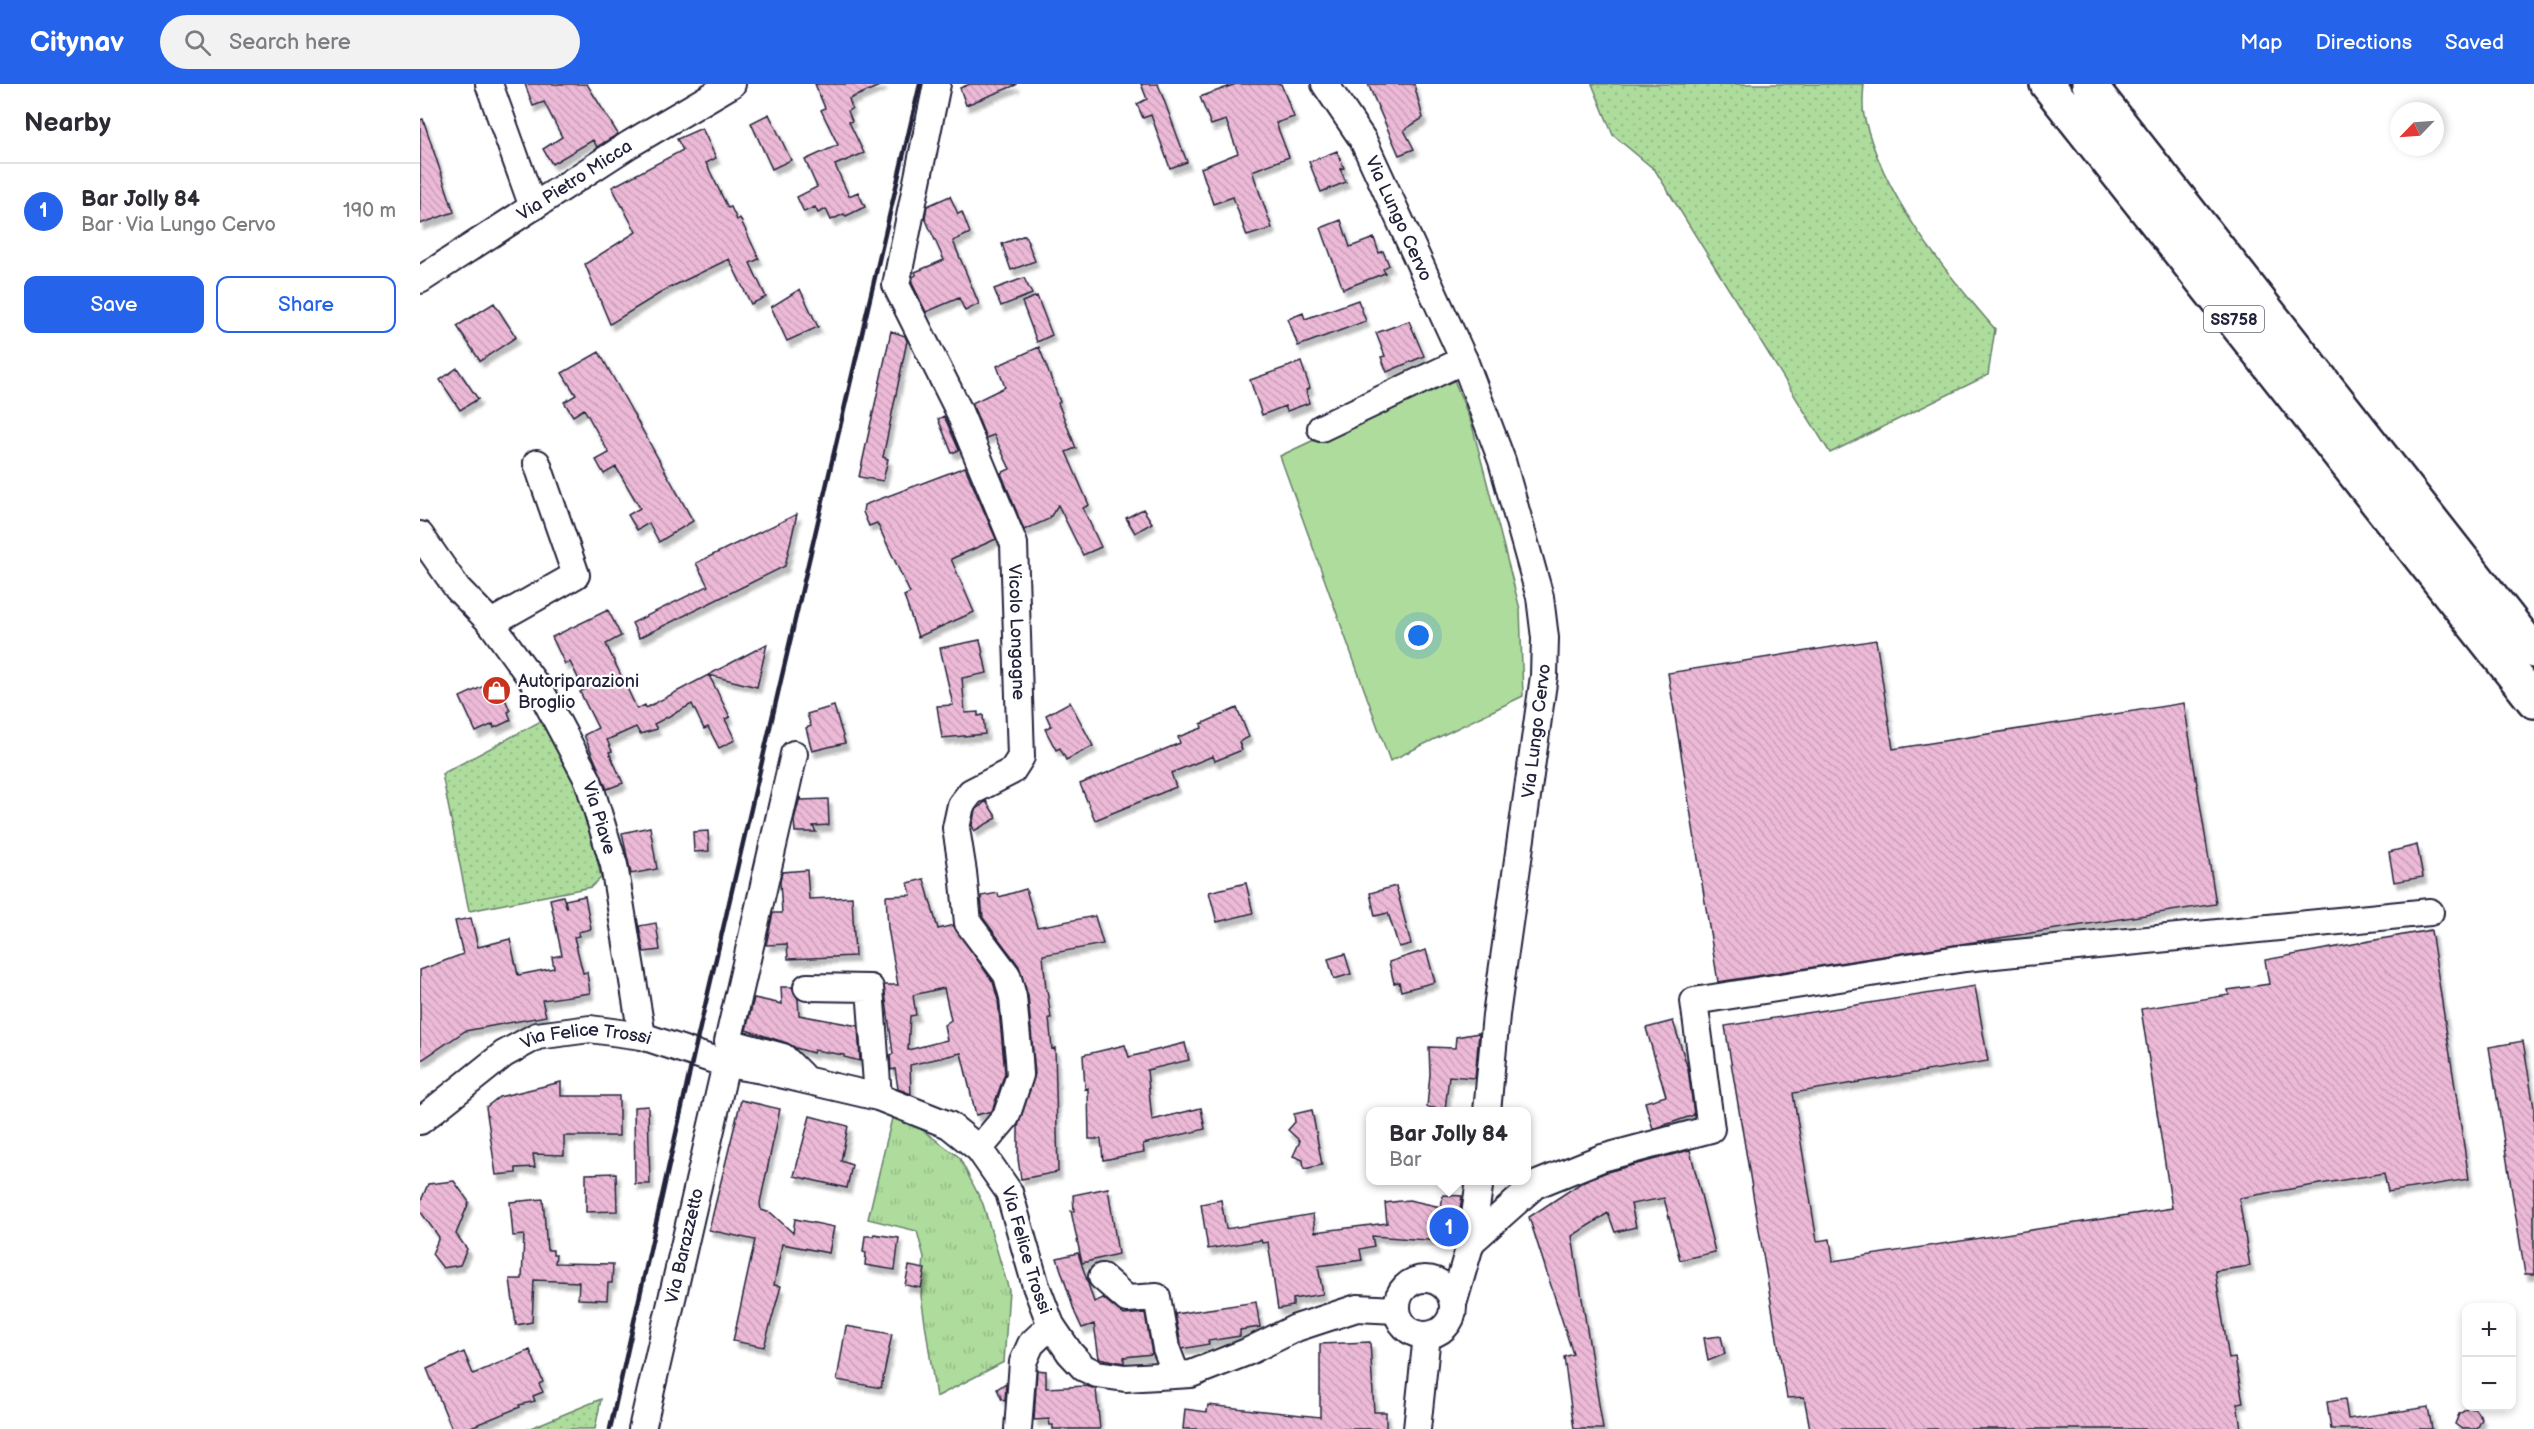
<!DOCTYPE html>
<meta charset="utf-8">
<style>
:root{--surface:#fff;--page:#f2f2f3;--text:#2b2b33;--muted:#7c7c81;--line:#e1e1e2;--accent:#2563eb}
body{margin:0;font-family:"Balsamiq Sans",sans-serif;background:var(--page);color:var(--text)}
.controls{position:absolute;right:18px;bottom:18px;display:grid;overflow:hidden;border-radius:12px;box-shadow:0 3px 9px #0003}
.controls button{width:54px;height:54px;display:grid;place-items:center;padding:0;border:0;border-bottom:2px solid var(--line);background:var(--surface);color:var(--text);font:30px sans-serif}
.compass{position:absolute;left:1970px;top:18px;width:54px;height:54px;border-radius:50%;background:var(--surface);box-shadow:0 3px 9px #0003;rotate:245deg}
.you{position:absolute;left:999px;top:552px;width:21px;height:21px;margin:-15px;border:4px solid #fff;border-radius:50%;background:#1a73e8;box-shadow:0 0 0 9px #1a73e833}
.badge{display:grid;place-items:center;width:39px;height:39px;border-radius:50%;background:var(--accent);color:#fff;font-size:20px;font-weight:700}
.pin{position:absolute;translate:-50% -50%;border:3px solid #fff;box-shadow:0 2px 6px #0006}
.popup{position:absolute;left:946px;top:1023px;width:165px;height:78px;box-sizing:border-box;display:grid;place-content:center;border-radius:12px;background:var(--surface);filter:drop-shadow(0 2px 4px #0005);font-size:20px;white-space:nowrap;color:var(--muted)}
.popup b{font-size:22px;color:var(--text)}
.popup::after{content:'';position:absolute;left:50%;top:100%;margin-left:-12px;border:12px solid transparent;border-top-color:var(--surface)}
.list{margin:0;padding:0;list-style:none}
h2{display:flex;justify-content:space-between;align-items:center;height:78px;margin:0;padding:0 24px;font-size:26px}
h2 small{font-size:20px;font-weight:400;color:var(--muted)}
.list li{display:grid;grid-template-columns:39px 1fr auto;gap:18px;align-items:center;box-sizing:border-box;height:96px;padding:0 24px;border-top:2px solid var(--line)}
.list b{display:block;font-size:22px;white-space:nowrap}
.list p{margin:0;font-size:20px;white-space:nowrap;color:var(--muted)}
.list em{font-size:20px;font-style:normal;color:var(--muted)}
.actions{display:flex;gap:12px;padding:18px 24px}
.actions a{flex:1;padding:14px 0;border:2px solid var(--accent);border-radius:12px;text-align:center;font-size:21px;color:var(--accent)}
.actions .main{background:var(--accent);color:#fff}
.icon{flex:none;width:33px;height:33px;fill:none;stroke:currentColor;stroke-width:2;stroke-linecap:round;stroke-linejoin:round}
.map{position:relative;flex:none;width:2114px;height:1345px;overflow:hidden}
header{display:flex;align-items:center;gap:36px;box-sizing:border-box;height:84px;padding:0 30px;background:var(--accent);color:#fff}
header strong{font-size:28px}
nav{display:flex;gap:33px;margin-inline-start:auto;font-size:21px}
.search{width:420px;height:54px;background:var(--page);display:flex;align-items:center;gap:15px;box-sizing:border-box;padding:0 21px;border-radius:33px;color:var(--muted);font-size:22px}
main{display:flex}
aside{flex:1;background:var(--surface)}
.map>svg:first-child{display:block}
.grass{fill:url(#grass-dots);stroke:#687f6c;stroke-width:1.5}
.park{fill:url(#park-tufts);stroke:#687f6c;stroke-width:1.5}
.pitch{fill:#addc9c;stroke:#687f6c;stroke-width:1.5}
.building{fill:url(#building-back-hatch);stroke:#22223b;stroke-width:1.5;fill-rule:evenodd;filter:url(#shadow)}
.lines{fill:none;stroke-linecap:round;stroke-linejoin:round}
.minor-casing{stroke:#22223b;stroke-width:30}
.highway-casing{stroke:#22223b;stroke-width:38}
.minor{stroke:#fff;stroke-width:26}
.highway{stroke:#fff;stroke-width:33}
.rail{stroke:#22223b;stroke-width:4.5}
.labels{text-anchor:middle;stroke-width:4.5;stroke-linejoin:round;paint-order:stroke}
.shield{fill:#fff;stroke:#646476;stroke-width:1.5}
.shield-label{font-size:16px;font-weight:bold;fill:#22223b}
.street-label{font-size:18px;fill:#22223b;stroke:#fff}
.poi-label{font-size:18px;fill:#22223b;stroke:#fff;text-anchor:start}
</style>
<header>
<strong>Citynav</strong>
<div class="search"><svg class="icon" aria-label="search" viewBox="0 0 24 24"><circle cx="10" cy="10" r="6"/><path d="M15 15l6 6"/></svg>Search here</div>
<nav><a>Map</a><a>Directions</a><a>Saved</a></nav>
</header>
<main>
<aside>
<h2>Nearby<small></small></h2>
<ul class="list">
<li><span class="badge">1</span><div><b>Bar Jolly 84</b><p>Bar · Via Lungo Cervo</p></div><em>190 m</em></li>
</ul>
<div class="actions"><a class="main">Save</a><a>Share</a></div>
</aside>
<div class="map">
<svg width="2114" height="1345" viewBox="0 0 2114 1345">
<defs>
<pattern id="grass-dots" width="8" height="8" patternUnits="userSpaceOnUse" patternTransform="scale(1.5)"><rect width="8" height="8" fill="#addc9c"/><path d="M2 2h.1M6 6h.1" fill="none" stroke="#95bc87" stroke-width="1.8" stroke-linecap="round"/></pattern>
<pattern id="park-tufts" width="24" height="20" patternUnits="userSpaceOnUse" patternTransform="scale(1.5)"><rect width="24" height="20" fill="#addc9c"/><path d="M3 7l-1-3M5 7V3M7 7l1-3M15 17l-1-3M17 17v-4M19 17l1-3" fill="none" stroke="#95bc87"/></pattern>
<pattern id="building-back-hatch" width="6" height="6" patternUnits="userSpaceOnUse" patternTransform="scale(1.5)"><rect width="6" height="6" fill="#ecb9d6"/><path d="M-1 5l2 2M0 0l6 6M5-1l2 2" fill="none" stroke="#ca9fb9"/></pattern>
<filter id="shadow"><feDropShadow dx="3.5" dy="6" stdDeviation="1.5" flood-color="#0004"/></filter>
</defs>
<rect width="100%" height="100%" fill="#fff"/>
<filter id="ink" filterUnits="userSpaceOnUse"><feTurbulence type="fractalNoise" baseFrequency=".0167" numOctaves="2"/><feDisplacementMap in="SourceGraphic" scale="12" xChannelSelector="R" yChannelSelector="G"/><feConvolveMatrix kernelMatrix="1 2 1 2 8 2 1 2 1" color-interpolation-filters="sRGB"/></filter>
<g filter="url(#ink)">
<path class="grass" d="M1172,0h272c-1,10 -2,22 0,32 19,80 78,152 131,213l-7,46 -158,78 -175,-283 -42,-35z
M119,638l11,4 38,88 13,64 -10,9 -122,24 -27,-137z
M181,1315l-6,30h-67z"/>
<path class="park" d="M472,1034l26,9 41,30 24,47 26,86 -5,72 -68,35 -15,-101 3,-39 -7,-26 -49,-12z"/>
<path class="pitch" d="M1032,291l20,50 48,184 3,87 -133,65 -110,-305z"/>
<path class="building" d="M105,0h62l31,50 -21,13 -4,-7 -41,24 -9,-15 19,-12 -18,-35 -11,4z
M395,0h69l-35,15 3,9 -4,3 4,10 -3,1 15,31 -29,12 14,31 9,-4 7,15 -19,9 -2,-2 -13,6 -5,-11 -8,4 -3,-6 -11,5 -7,-15 20,-10 -12,-27 33,-15 -17,-35 4,-2z
M550,0h46v1l-50,20 -6,-17z
M721,0h17l29,78 -17,6 -19,-53 -8,3 -6,-14 10,-5z
M816,0h45l13,33 -18,6 13,34 -37,14 20,57 -25,8 -14,-39 -20,7 -12,-36 37,-15 -12,-33 -15,5 -11,-28z
M948,0h46l9,34 -19,12 10,19 -15,6z
M349,30l22,46 -19,9 -21,-46z
M3,35l31,93 -34,12v-104z
M282,44l14,30 -10,5 22,45 3,-1 6,13 3,-2 19,41 -9,4 16,34 -15,7 -22,-45 -62,30 -57,35 -25,-60 51,-32 -24,-45 71,-37 -6,-11z
M917,67l7,17 -4,1 6,13 -25,10 -12,-30z
M530,112l8,18 4,-2 8,21 -17,8 26,63 -14,7 -6,-13 -33,14 -14,-29 1,-6 3,-2 -1,-3 29,-12 -19,-42 2,-12z
M921,136l9,27 24,-9 5,15 4,-2 6,14 -6,4 2,4 -42,16 -22,-61z
M605,151l10,26 -24,9 -9,-26z
M604,194l8,16 -31,12 -7,-17z
M380,205l18,38 -31,14 -16,-34z
M617,212l15,39 -15,7 -15,-40z
M938,216l8,21 -68,25 -10,-27 15,-6 2,6z
M74,219l22,34 -36,24 -23,-35z
M989,237l15,35 -37,16 -6,-15 4,-1 -9,-23z
M471,247l14,5 2,5 -24,116 5,2 -5,22 -24,-4z
M619,263l21,55 -2,1 18,45 -10,4 23,53 -6,3 18,39 -18,8 -25,-50 -9,14 -25,11 -23,-57 9,-4 -16,-34 -8,3 -14,-35 33,-16 -8,-21z
M179,268l94,169 -34,21 -10,-19 -12,7 -9,-15 12,-7 -24,-41 -12,7 -8,-14 13,-7 -25,-44 -11,7 -9,-14 12,-7 -14,-22z
M881,278l9,26 -4,2 3,13 -22,8 -2,-5 -23,9 -12,-35z
M37,284l21,31 -18,11 -20,-30z
M524,332l15,34 -7,3 -14,-34z
M545,383l31,72 -45,20 23,53 -56,25 -14,-41 6,-3 -33,-70 -8,3 -6,-14 1,-7z
M723,425l9,14 -17,10 -9,-15z
M377,430l-12,52 -146,72 -7,-15 76,-37 -12,-23z
M188,526l13,26 -15,8 31,65 8,-4 1,3 121,-64 -10,43 -48,-12 21,42 -5,2 10,21 -16,8 -11,-21 -4,2 -12,-25 -38,20 3,5 -17,5 -4,-7 -29,13 5,11 -3,1 14,31 -16,6 -23,-54 14,-7 -18,-36 4,-2 -14,-28 -5,2 -13,-27z
M560,556l7,33 -25,5 3,35 13,-1v4l5,-1 2,19 -43,4 -5,-32 16,-1 -13,-57z
M1456,556l17,109 291,-46 32,201 -498,78 -50,-309z
M77,596l13,31 -2,1 3,8 -17,8 -1,-4 -17,8 -16,-35z
M650,618l23,44 -27,14 -6,-12 -4,2 -11,-21 6,-3 -5,-11z
M414,622l11,37 -33,8 -6,-23 5,-2 -4,-12z
M817,624l12,29 -10,5 3,8 -27,11 -2,-5 -42,17 5,14 -81,33 -15,-36 100,-41 -2,-6 24,-9 -1,-4z
M380,713l1,3 27,-1 1,26 -16,1 3,6h-21l-1,-12z
M566,717l11,17 -23,13 -2,-6 3,-14z
M230,743l7,42 -26,5 -9,-41z
M288,747l1,20 -15,1 -1,-20z
M1997,761l6,32 -29,5 -5,-30z
M387,786l2,29 43,-2 3,59 -67,3 -1,-15 -21,1 7,-32h9l-2,-31 2,-10z
M504,795l14,50 15,-4 40,57 5,18 7,73 -13,38 -16,4 -15,-62 -51,12 1,29 -13,-5 -3,-20 -4,1 -1,-15 3,-1 -9,-69h14l-10,-57 -2,-32 25,-1 -3,-12zM524,904l7,32 -7,5 3,15 -39,10 2,-34 6,-1 -3,-20z
M826,799l7,30 -36,9 -8,-30z
M976,802l15,58 -12,3 -11,-34 -13,3 -5,-23z
M606,805l11,38 58,-11 8,28 -60,11 3,35h1l4,28h-2l3,31 3,-1 3,124 -37,7 -3,-20v-33l17,-52 -7,-78 -9,-30 -36,-48 -2,-22 17,-3 1,4z
M143,812l4,13 -2,-9 20,-4 6,33 -13,3 1,4 -5,1 9,36 4,-1 3,21 -48,7 4,16 -81,15 -45,30v-91l43,-16 -8,-33 16,-3 7,29 32,-8 8,36 36,-7 -2,-11 10,-2 -12,-56z
M236,839l4,27 -16,2 -5,-26z
M2011,846l38,249 -81,13 -4,-19 -145,25 11,68 -35,5 14,88 6,-1 8,44 -6,1 4,26h-431l-6,-32 -17,1 -62,-372 250,-40 13,75 -195,32 24,148 13,-2 3,22 339,-53 -31,-199 88,-14 -1,-5 41,-6 -4,-24z
M1006,866l9,32 -34,9 -2,-9 -5,1 -5,-21z
M925,870l6,20 -17,5 -6,-20z
M361,903h11l6,12 1,16 59,11 2,35 -16,-4v-2l-30,-5 -1,3 -17,-5 -9,-5 -41,-13 8,-32 28,6z
M1253,937l15,48 6,46 -41,14 -8,-27 21,-6 -20,-68z
M1059,949l-4,45 -26,-2 -4,34 -18,-3 3,-33 -1,-27 26,1 1,-11z
M2103,957l11,67v166h-9l-36,-227z
M765,959l4,17 -42,10 5,50 49,-12 4,21 -62,15 1,8 -41,8 -2,-21h-12l-1,-51 -3,1 -2,-34 42,-10 4,12z
M141,998v14h58v40h-55v19l-31,-1 2,13 -19,1v5l-20,2 -10,-68 13,-10z
M321,1016l39,9 -20,94 1,7 10,3 22,20 2,-14 39,8 -5,26 -47,-9 -8,41 7,1 -17,61 -31,-6 22,-101 -46,-10z
M228,1022l2,78h-15l-1,-77z
M892,1026l10,55 -18,4 -1,-9 -10,-4 7,-15 -12,-11 7,-8 -1,-8z
M390,1032l38,10 -7,35 11,4 -5,23 -53,-12z
M1270,1066l25,102 -35,8 -16,-62 -33,6 5,23 -21,5 -7,-19 -36,23 31,193h-29l-10,-72 9,-3 -44,-137 55,-36 23,-9z
M196,1089l1,38 -31,1v-38z
M34,1097l15,21 -13,32 11,15 -7,16 -17,3 -11,-14 7,-17 -19,-26v-8l8,-19z
M688,1104l10,66 -36,9 -11,-52h3l-1,-16z
M1023,1111l19,1 -7,46 -83,-6 2,10 -14,3 2,11 -44,6 5,28 -30,5v7l-15,3 -10,-67 -6,1 -1,-3 -53,9 -7,-45 20,-4 5,29 87,-15 2,18 72,-9 -2,-20 24,-3 32,7z
M123,1115l4,51h6v5h3l-1,8 58,1 -1,19h-4l-1,17 -29,-1 1,-17 -45,-2 -2,42 -16,3 -6,-46h12l2,-44 -11,1 -3,-34z
M454,1150l25,4 -4,32 -30,-5 1,-12 -3,-1 2,-16h8z
M658,1169l16,49 9,-4 21,17 21,-2 7,41 -28,3v6l-25,-5 -5,-34 -12,4 -7,-15 -18,-55z
M489,1182l16,3 -4,19 -16,-3z
M836,1218l4,25 -20,3v6l-32,5 1,3 -27,5 -7,-35z
M426,1242l46,8 -11,54 -44,-8z
M1301,1252l4,18 -17,7 -4,-23z
M950,1258l4,70h12v17h-203l2,-20 22,3 1,-7 112,12v-73z
M110,1266l13,32 -4,2 4,8 -10,4 2,5 -16,4 1,2 -54,22h-14l-25,-60 37,-17 9,22z
M617,1286l9,1v17l40,-2 10,3 4,40h-47v-4h-3l-1,-6 -15,1z
M586,1299l-1,18 -3,-1 -5,-11z
M1925,1315l3,20 80,-12 4,22h-101l-4,-27z
M2049,1324l6,1 7,10 -5,10h-15l-7,-5 4,-10z"/>
<g class="lines">
<defs>
<g id="minor">
<path d="M69,0l44,123"/>
<path id="s1" d="M517,0l-41,201 62,124 56,135 7,213 -9,14 -41,21 -10,13 -5,23 7,44 5,51 39,52 6,22 6,62 1,16 -14,42 -27,32"/>
<path id="s2" d="M905,0l38,56 101,220 38,101 38,136 5,41 -1,38 -48,339 -9,97"/>
<path id="s3" d="M0,196l210,-136 102,-60"/>
<path d="M901,344l143,-68"/>
<path id="s4" d="M0,451l37,53 34,35 52,72 45,85 26,85 28,171"/>
<path d="M71,539l85,-48 -39,-112"/>
<path d="M374,670l-66,288 55,15 18,18"/>
<path d="M387,903l63,1 8,109"/>
<path id="s5" d="M0,1037l84,-67 33,-18 53,-7 52,7 84,28 36,6 116,27 71,28 30,24 30,43 27,94 15,39 19,28 14,15 13,6 28,4 66,-4 56,-22 49,-24 61,-20 39,2"/>
<path d="M1051,1158l64,-57 67,-27 109,-29 -17,-128 271,-43 465,-46"/>
<path d="M682,1193l25,22 30,-2 9,51 10,26"/>
<circle cx="1005" cy="1223" r="28"/>
<path d="M1033,1220l18,-62 9,-62"/>
<path id="s6" d="M222,1345l84,-365"/>
<path d="M598,1345l5,-67 8,-18 20,-19"/>
<path d="M997,1345l10,-94"/>
</g>
<path id="highway" d="M1627,0l487,617
M1669,0l445,567"/>
</defs>
<use href="#minor" class="minor-casing"/>
<use href="#highway" class="highway-casing"/>
<use href="#minor" class="minor"/>
<use href="#highway" class="highway"/>
<path class="rail" d="M190,1345l84,-376 226,-969"/>
</g>
</g>
<defs>
<symbol id="shop-disc" viewBox="-11 -11 22 22"><circle r="9.5" fill="#c8321e" stroke="#fff"/><path d="M-5-2.5h2.3a2.7 3.5 0 0 1 5.4 0H5L5.5 6h-11ZM-1.5-2.5h3a1.5 2.3 0 0 0-3 0Z" fill="#fff"/></symbol>
</defs>
<g fill-rule="evenodd">
<use href="#shop-disc" x="60" y="590" width="33" height="33"/>
</g>
<g class="labels">
<rect class="shield" x="1784" y="222" width="60" height="26" rx="4.5"/>
<g class="shield-label">
<text x="1814" y="241">SS758</text>
</g>
<g class="street-label">
<text dy="6" stroke="none"><textPath href="#s3" startOffset="184">Via Pietro Micca</textPath></text>
<text dy="6" stroke="none"><textPath href="#s2" startOffset="154">Via Lungo Cervo</textPath></text>
<text dy="6" stroke="none"><textPath href="#s1" startOffset="578">Vicolo Longagne</textPath></text>
<text transform="translate(1116 647) rotate(-83)" y="6">Via Lungo Cervo</text>
<text dy="6" stroke="none"><textPath href="#s4" startOffset="338">Via Piave</textPath></text>
<text dy="6" stroke="none"><textPath href="#s5" startOffset="194">Via Felice Trossi</textPath></text>
<text dy="6" stroke="none"><textPath href="#s6" startOffset="188">Via Barazzetto</textPath></text>
<text dy="6" stroke="none"><textPath href="#s5" startOffset="723">Via Felice Trossi</textPath></text>
</g>
<g class="poi-label">
<text x="98" y="603">Autoriparazioni<tspan x="98" dy="21">Broglio</tspan></text>
</g>
</g>
</svg>
<div class="controls">
<button>+</button>
<button>−</button>
</div>
<svg class="compass" viewBox="-18 -18 36 36"><path d="M0-13l5 13h-10z" fill="#e53935"/><path d="M0 13l5-13h-10z" fill="#7c7c81"/></svg>
<div class="you"></div>
<div class="pin badge" style="left:1029px;top:1143px">1</div>
<div class="popup"><b>Bar Jolly 84</b>Bar</div>
</div>
</main>
